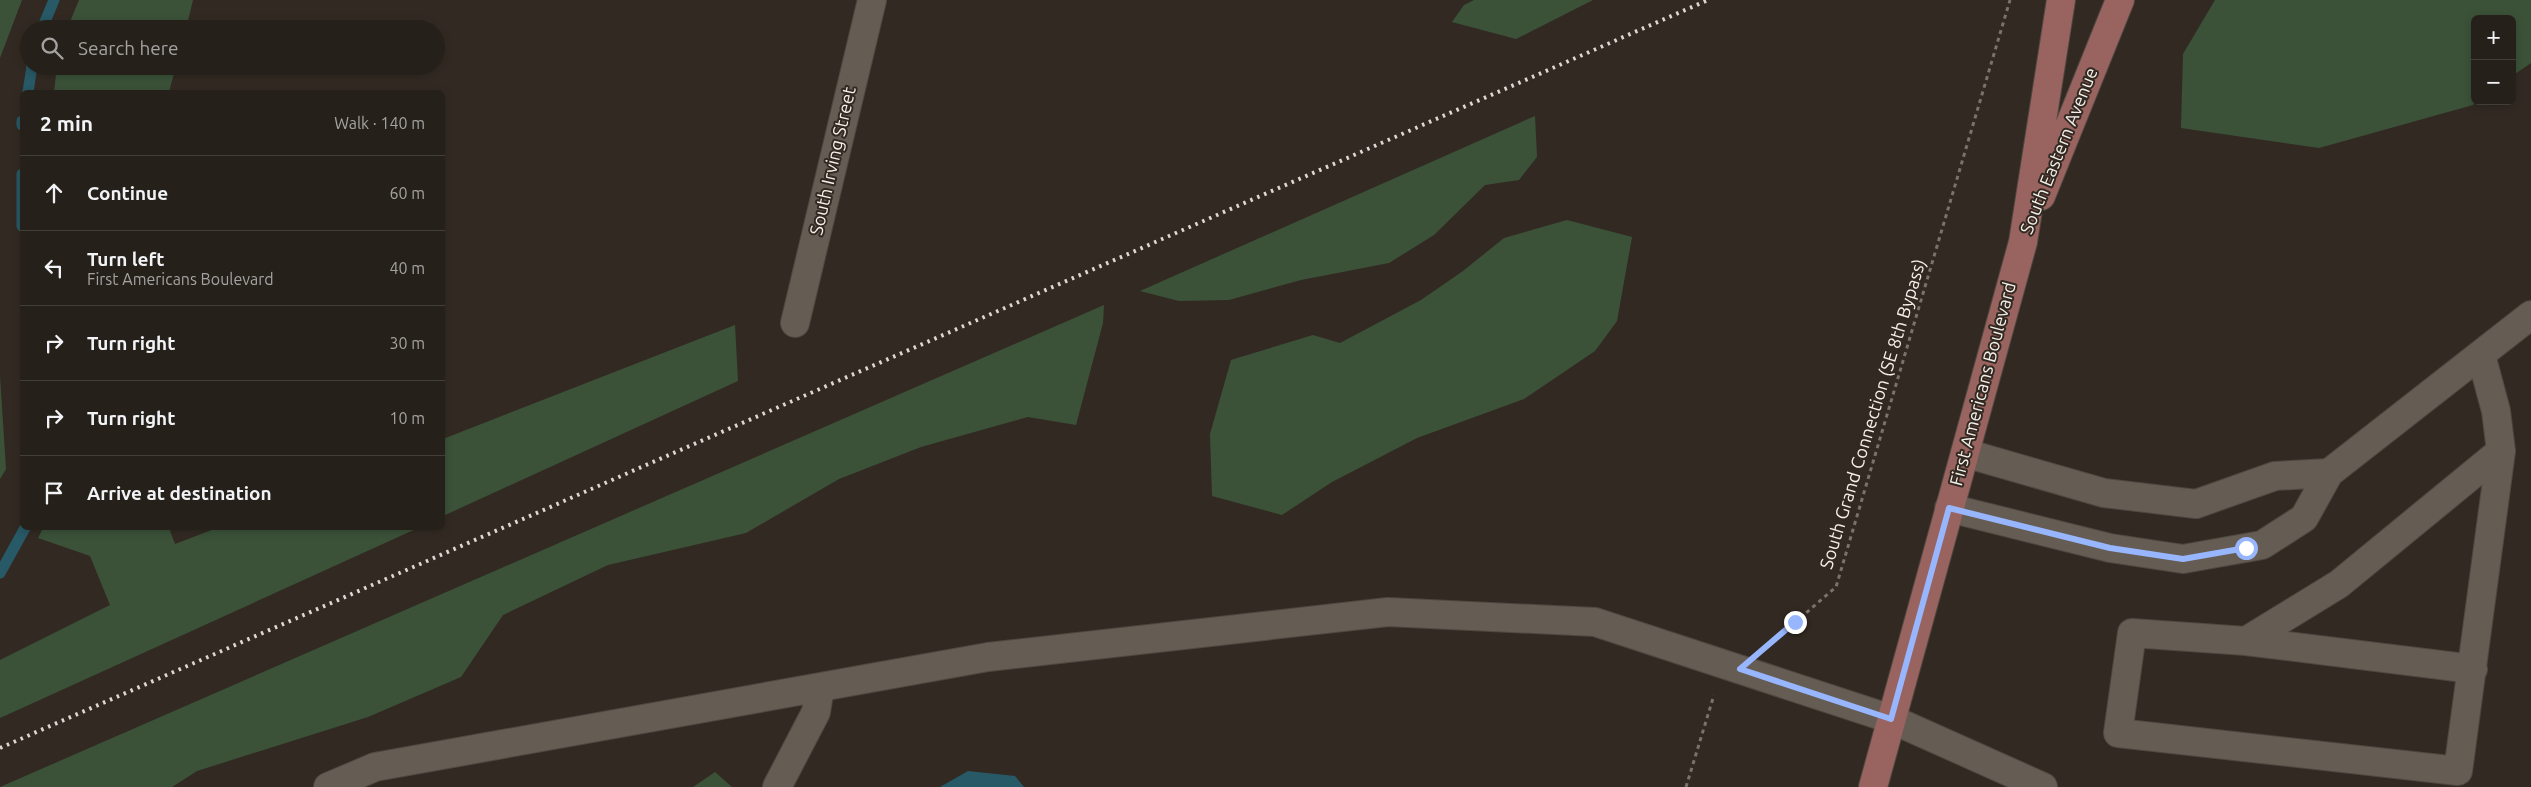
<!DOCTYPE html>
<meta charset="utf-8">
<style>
:root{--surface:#26201a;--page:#2e2823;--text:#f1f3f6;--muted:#a4a3a2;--line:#423e39}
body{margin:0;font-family:Ubuntu,sans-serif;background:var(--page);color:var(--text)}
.controls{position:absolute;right:15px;top:15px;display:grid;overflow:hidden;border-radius:8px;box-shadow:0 2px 8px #0003}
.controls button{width:45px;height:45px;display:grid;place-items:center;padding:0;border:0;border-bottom:1px solid var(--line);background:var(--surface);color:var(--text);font:25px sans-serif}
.stop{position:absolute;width:15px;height:15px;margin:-11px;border:4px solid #97b6fd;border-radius:50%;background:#fff}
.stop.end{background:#97b6fd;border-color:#fff;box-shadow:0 1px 5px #0008}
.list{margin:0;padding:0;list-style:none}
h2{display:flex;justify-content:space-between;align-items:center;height:65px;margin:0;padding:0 20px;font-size:21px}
h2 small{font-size:16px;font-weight:400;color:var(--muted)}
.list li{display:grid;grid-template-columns:32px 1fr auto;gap:15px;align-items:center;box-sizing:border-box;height:75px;padding:0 20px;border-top:1px solid var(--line)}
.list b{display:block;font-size:19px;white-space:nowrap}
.list p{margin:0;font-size:16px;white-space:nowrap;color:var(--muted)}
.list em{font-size:16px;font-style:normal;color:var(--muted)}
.icon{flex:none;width:28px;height:28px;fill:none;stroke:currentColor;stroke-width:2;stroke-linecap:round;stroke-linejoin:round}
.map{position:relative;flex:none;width:2531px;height:787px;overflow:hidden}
.search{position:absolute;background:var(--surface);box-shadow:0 2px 8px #0003;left:20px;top:20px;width:425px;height:55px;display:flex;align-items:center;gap:12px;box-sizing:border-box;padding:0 18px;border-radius:28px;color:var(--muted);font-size:19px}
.panel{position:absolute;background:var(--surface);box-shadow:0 2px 8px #0003;left:20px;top:90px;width:425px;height:440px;border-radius:8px}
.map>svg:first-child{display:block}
.green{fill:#3b5239}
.water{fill:#285966}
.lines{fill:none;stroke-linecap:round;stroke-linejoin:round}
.stream{stroke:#285966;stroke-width:11}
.minor-casing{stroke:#4f4841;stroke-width:30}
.major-casing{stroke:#4f4841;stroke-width:30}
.path{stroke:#7a726b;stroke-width:3;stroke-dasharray:4 4;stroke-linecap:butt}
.minor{stroke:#655c53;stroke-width:28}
.major{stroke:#99635f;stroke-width:28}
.rail{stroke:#ded8d2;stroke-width:4;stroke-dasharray:2.5 5;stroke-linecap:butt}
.route{stroke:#97b6fd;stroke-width:6}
.labels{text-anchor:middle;stroke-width:4;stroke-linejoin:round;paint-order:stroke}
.street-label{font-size:18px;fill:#f6f0ea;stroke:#322a22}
</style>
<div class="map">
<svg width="2531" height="787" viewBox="0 0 2531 787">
<rect width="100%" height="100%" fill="#322a22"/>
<path class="green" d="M0,0h22l-22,58z
M79,0h114l-7,29h-119z
M1474,0h119l-77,39 -64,-17 12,-17z
M2215,0h316v63l-19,13v-57h-37v82h3l-5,4 -154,43 -138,-20 2,-74z
M57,66h119l-7,26h-115z
M1535,116l2,41 -18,23 -34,5 -51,50 -45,28 -88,17 -72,20 -50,1 -39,-10z
M1567,220l65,17 -15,84 -22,30 -71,48 -107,39 -85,44 -50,33 -70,-19 -2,-62 21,-74 82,-25 27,8 81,-43 42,-29 41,-33z
M1104,305l-1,18 -27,102 -48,-8 -107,30 -82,32 -93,54 -138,32 -105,50 -42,62 -93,40 -171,54 -25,16h-172z
M735,325l3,56 -295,135v-77z
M0,376l6,93 -6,10z
M43,528h126l6,16 42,-16h201l-418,190v-58l110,-55 -20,-49 -52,-18z
M715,772l17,15h-39z"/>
<path class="water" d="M968,771l47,5 9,11h-84z"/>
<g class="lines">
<path class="stream" d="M42,29l12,-29
M28,92l4,-26
M22,121v4
M22,174v52
M0,573l25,-45"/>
<defs>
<path id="minor" d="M795,323l77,-323
M1965,453l139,40 92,11 79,-28 54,-3
M1949,508l161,40 73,11 79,-14 42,-27 25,-45 202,-158
M2246,641l93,-57 162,-133
M2473,669l-227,-28 -114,-8 -14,100 340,38 43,-320 -5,-40 -15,-56
M328,787l47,-20 613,-110 400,-45 207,10 296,97 152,68
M777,787l39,-75 4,-25"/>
<path id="major" d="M2041,196l79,-196
M1873,787l150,-545 38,-242"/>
</defs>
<use href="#minor" class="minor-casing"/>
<use href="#major" class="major-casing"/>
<path class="path" d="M1770,644l66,-57 174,-587
M1686,787l28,-92"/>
<use href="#minor" class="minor"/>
<use href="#major" class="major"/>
<path class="rail" d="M0,748l1708,-748"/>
</g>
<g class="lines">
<path class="route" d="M1795,622l-55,47 151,50 58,-211 161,40 73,11 63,-11"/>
</g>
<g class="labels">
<g class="street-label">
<text transform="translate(2059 151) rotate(-68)" y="6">South Eastern Avenue</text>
<text transform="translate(833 161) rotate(-77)" y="6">South Irving Street</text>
<text transform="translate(1983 384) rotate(-75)" y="6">First Americans Boulevard</text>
<text transform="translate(1873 414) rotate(-73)" y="6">South Grand Connection (SE 8th Bypass)</text>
</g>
</g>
</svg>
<div class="controls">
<button>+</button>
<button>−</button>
</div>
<div class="stop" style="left:2246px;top:548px"></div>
<div class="stop end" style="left:1795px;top:622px"></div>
<div class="search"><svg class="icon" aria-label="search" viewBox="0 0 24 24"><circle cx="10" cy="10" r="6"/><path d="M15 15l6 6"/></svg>Search here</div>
<section class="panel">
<h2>2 min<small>Walk · 140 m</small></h2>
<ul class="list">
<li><svg class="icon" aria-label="ahead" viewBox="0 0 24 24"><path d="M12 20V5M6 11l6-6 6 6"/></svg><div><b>Continue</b></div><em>60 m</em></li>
<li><svg class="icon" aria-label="left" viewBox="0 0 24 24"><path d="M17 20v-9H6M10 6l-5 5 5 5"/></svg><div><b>Turn left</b><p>First Americans Boulevard</p></div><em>40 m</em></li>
<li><svg class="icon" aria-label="right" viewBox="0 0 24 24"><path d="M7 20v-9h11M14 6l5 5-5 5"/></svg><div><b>Turn right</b></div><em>30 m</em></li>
<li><svg class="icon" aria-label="right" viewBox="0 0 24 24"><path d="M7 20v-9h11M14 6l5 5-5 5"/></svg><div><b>Turn right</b></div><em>10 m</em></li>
<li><svg class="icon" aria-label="arrive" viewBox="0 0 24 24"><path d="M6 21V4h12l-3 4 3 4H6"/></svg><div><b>Arrive at destination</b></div></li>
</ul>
</section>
</div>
